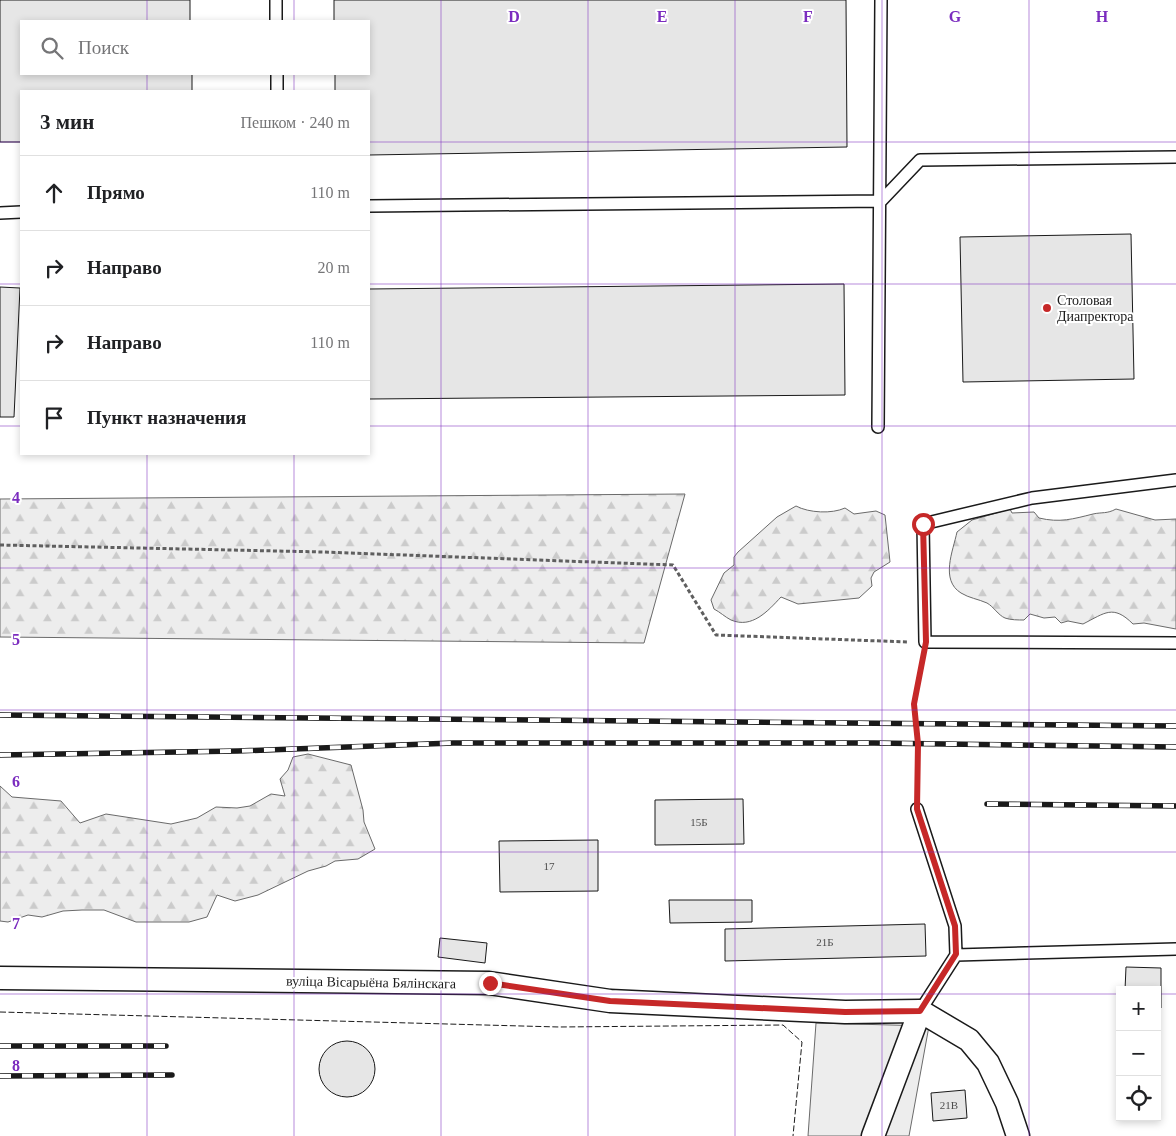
<!DOCTYPE html>
<html lang="ru">
<meta charset="utf-8">
<style>
:root{--surface:#fff;--page:#f6f6f6;--text:#202124;--muted:#757577;--line:#e0e0e0}
body{margin:0;font-family:"Times New Roman",serif;background:var(--page);color:var(--text)}
.controls{position:absolute;right:15px;bottom:15px;display:grid;overflow:hidden;border-radius:0px;box-shadow:0 2px 8px #0003}
.controls button{width:45px;height:45px;display:grid;place-items:center;padding:0;border:0;border-bottom:1px solid var(--line);background:var(--surface);color:var(--text);font:25px sans-serif}
.stop{position:absolute;width:15px;height:15px;margin:-11px;border:4px solid #c62828;border-radius:50%;background:#fff}
.stop.end{background:#c62828;border-color:#fff;box-shadow:0 1px 5px #0008}
.list{margin:0;padding:0;list-style:none}
h2{display:flex;justify-content:space-between;align-items:center;height:65px;margin:0;padding:0 20px;font-size:21px}
h2 small{font-size:16px;font-weight:400;color:var(--muted)}
.list li{display:grid;grid-template-columns:32px 1fr auto;gap:15px;align-items:center;box-sizing:border-box;height:75px;padding:0 20px;border-top:1px solid var(--line)}
.list b{display:block;font-size:19px;white-space:nowrap}
.list em{font-size:16px;font-style:normal;color:var(--muted)}
.icon{flex:none;width:28px;height:28px;fill:none;stroke:currentColor;stroke-width:2;stroke-linecap:round;stroke-linejoin:round}
.map{position:relative;flex:none;width:1176px;height:1136px;overflow:hidden}
.search{position:absolute;background:var(--surface);box-shadow:0 2px 8px #0003;left:20px;top:20px;width:350px;height:55px;display:flex;align-items:center;gap:12px;box-sizing:border-box;padding:0 18px;border-radius:0px;color:var(--muted);font-size:19px}
.panel{position:absolute;background:var(--surface);box-shadow:0 2px 8px #0003;left:20px;top:90px;width:350px;height:365px;border-radius:0px}
.map>svg:first-child{display:block}
.built{fill:#ededed;stroke:#6a6a6a}
.forest{fill:url(#forest-firs);stroke:#6a6a6a}
.building{fill:#e6e6e6;stroke:#1a1a1a}
.lines{fill:none;stroke-linecap:round;stroke-linejoin:round}
.service-casing{stroke:#1a1a1a;stroke-width:14}
.minor-casing{stroke:#1a1a1a;stroke-width:25}
.path{stroke:#5f5f5f;stroke-width:3;stroke-dasharray:4 2.5;stroke-linecap:butt}
.service{stroke:#fff;stroke-width:11}
.minor{stroke:#fff;stroke-width:22}
.rail-casing{stroke:#1a1a1a;stroke-width:5.5}
.rail{stroke:#fff;stroke-width:4;stroke-dasharray:11;stroke-linecap:butt}
.fence{stroke:#1a1a1a;stroke-width:1;stroke-dasharray:6 2.5;stroke-linecap:butt}
.route{stroke:#c62828;stroke-width:6}
.grid{fill:none;stroke:#7b2cbf;stroke-width:1;stroke-opacity:0.55}
.poi-dot{fill:#c62828;stroke:#fff;stroke-width:2}
.labels{text-anchor:middle;stroke-width:4;stroke-linejoin:round;paint-order:stroke}
.number-label{font-size:11px;fill:#4d4d4d}
.poi-label{font-size:14px;fill:#1a1a1a;stroke:#fff;text-anchor:start}
.street-label{font-size:14px;fill:#1a1a1a;stroke:#fff}
.grid-label{font-size:16px;text-anchor:middle;font-weight:bold;fill:#7b2cbf;stroke:#fff;stroke-width:4;stroke-linejoin:round;paint-order:stroke}
</style>
<div class="map">
<svg width="1176" height="1136" viewBox="0 0 1176 1136">
<defs>
<pattern id="forest-firs" width="22" height="20" patternUnits="userSpaceOnUse" patternTransform="scale(1.25)"><rect width="22" height="20" fill="#ededed"/><path d="M5 1l3.5 6h-7zM16 11l3.5 6h-7z" fill="#cbcbcb"/></pattern>
</defs>
<rect width="100%" height="100%" fill="#fff"/>
<path class="built" d="M816,1023l113,3 -20,110h-101z"/>
<path class="forest" d="M685,494l-41,149 -644,-6v-138z
M796,506c13,7 36,8 49,2l9,6 22,-3 9,4 5,47 -16,10 -3,6 1,8 -13,12 -61,6 -17,-7c-13,14 -29,32 -50,23 -6,-3 -11,-8 -17,-11l-3,-9 13,-27 10,-8v-8l4,-5 39,-35z
M1010,509l2,4 22,-1 5,6c21,5 34,1 54,-4 9,-2 14,0 23,-5l39,11 21,-1v110l-32,-6 -11,1c-20,-20 -28,-11 -50,0l-15,-3 -7,2 -6,-6 -11,1 -14,-4 -6,6c-5,0 -14,0 -19,-2 -7,-3 -11,-11 -18,-15 -9,-4 -18,-5 -26,-10 -21,-13 -8,-42 -4,-61l15,-12z
M308,754l43,11 12,45 1,12 11,27 -17,10 -23,2 -9,5 -18,5 -50,24 -23,6 -18,-6 -10,22 -18,5h-53l-32,-12h-22l-19,1 -21,6 -14,-2 -20,7 -8,-1v-135l12,11 49,4 19,22 26,-9 65,10 26,-6 19,-11 21,1 13,-2 21,-12 14,2 -5,-17 8,-9 5,-13z"/>
<path class="building" d="M0,0h190v21h-169v53h171v17h-171v51h-21z
M334,0h512l1,147 -478,8v-64h-34v-17h34v-53h-35z
M1131,234l3,145 -171,3 -3,-145z
M844,284l1,111 -476,4v-110z
M0,287l20,1 -6,129h-14z
M743,799l1,45 -89,1v-45z
M598,840v51l-98,1 -1,-51z
M669,900h83v22l-82,1z
M925,924l1,32 -201,5v-32z
M440,938l47,5 -2,20 -47,-6z
M1126,967l35,1v40h-4v-18h-32z
M319 1069a28 28 0 1 1 56 0a28 28 0 1 1-56 0Z
M965,1090l2,28 -34,3 -2,-28z"/>
<g class="lines">
<defs>
<path id="service" d="M276,0v21
M277,74v17
M369,206l512,-5 39,-41 256,-3
M0,213l21,-1
M878,427l3,-427
M1176,480l-144,18 -109,26 2,118 251,1
M917,809l38,117 1,29 -36,56
M956,955l220,-6"/>
<path id="minor" d="M0,978l489,5 121,18 235,11 75,-1 49,29 19,23 19,40 11,33
M873,1136l47,-125"/>
</defs>
<use href="#service" class="service-casing"/>
<use href="#minor" class="minor-casing"/>
<path class="path" d="M0,545l323,7 350,13 43,70 192,7
M917,791l1,-47 -4,-40 8,-43"/>
<use href="#service" class="service"/>
<use href="#minor" class="minor"/>
<defs>
<path id="rail" d="M0,715l1176,11
M0,755l238,-4 215,-8h421l302,4
M987,804l189,2
M0,1046h166
M0,1076l172,-1"/>
</defs>
<use href="#rail" class="rail-casing"/>
<use href="#rail" class="rail"/>
<path class="fence" d="M0,1012l559,15 224,-2 19,17 -9,94"/>
</g>
<g class="lines">
<path class="route" d="M490,983l120,18 235,11 75,-1 36,-57 -1,-28 -38,-117 1,-65 -4,-40 12,-62 -3,-118"/>
</g>
<path class="grid" d="M147,0v21M294,0v21M441,0v1136M588,0v1136M735,0v1136M882,0v1136M1029,0v1136M147,74v17M294,74v17M0,142h21M369,142h807M0,284h21M369,284h807M0,426h21M369,426h807M147,454v682M294,454v682M0,568h1176M0,710h1176M0,852h1176M0,994h1120M1157,994h19"/>
<circle class="poi-dot" cx="1047" cy="308" r="5"/>
<g class="labels">
<g class="number-label">
<text x="699" y="826">15Б</text>
<text x="549" y="870">17</text>
<text x="825" y="946">21Б</text>
<text x="949" y="1109">21В</text>
</g>
<g class="poi-label">
<text x="1057" y="305">Столовая<tspan x="1057" dy="16">Диапректора</tspan></text>
</g>
<g class="street-label">
<text transform="translate(371 982) rotate(1)" y="5">вуліца Вісарыёна Бялінскага</text>
</g>
</g>
<g class="grid-label">
<text x="514" y="22">D</text>
<text x="662" y="22">E</text>
<text x="808" y="22">F</text>
<text x="955" y="22">G</text>
<text x="1102" y="22">H</text>
<text x="16" y="503">4</text>
<text x="16" y="645">5</text>
<text x="16" y="787">6</text>
<text x="16" y="929">7</text>
<text x="16" y="1071">8</text>
</g>
</svg>
<div class="controls">
<button>+</button>
<button>−</button>
<button><svg class="icon" aria-label="locate" viewBox="0 0 24 24"><circle cx="12" cy="12" r="6"/><path d="M12 2v4M12 18v4M2 12h4M18 12h4"/></svg></button>
</div>
<div class="stop" style="left:923px;top:524px"></div>
<div class="stop end" style="left:490px;top:983px"></div>
<div class="search"><svg class="icon" aria-label="search" viewBox="0 0 24 24"><circle cx="10" cy="10" r="6"/><path d="M15 15l6 6"/></svg>Поиск</div>
<section class="panel">
<h2>3 мин<small>Пешком · 240 m</small></h2>
<ul class="list">
<li><svg class="icon" aria-label="ahead" viewBox="0 0 24 24"><path d="M12 20V5M6 11l6-6 6 6"/></svg><div><b>Прямо</b></div><em>110 m</em></li>
<li><svg class="icon" aria-label="right" viewBox="0 0 24 24"><path d="M7 20v-9h11M14 6l5 5-5 5"/></svg><div><b>Направо</b></div><em>20 m</em></li>
<li><svg class="icon" aria-label="right" viewBox="0 0 24 24"><path d="M7 20v-9h11M14 6l5 5-5 5"/></svg><div><b>Направо</b></div><em>110 m</em></li>
<li><svg class="icon" aria-label="arrive" viewBox="0 0 24 24"><path d="M6 21V4h12l-3 4 3 4H6"/></svg><div><b>Пункт назначения</b></div></li>
</ul>
</section>
</div>
